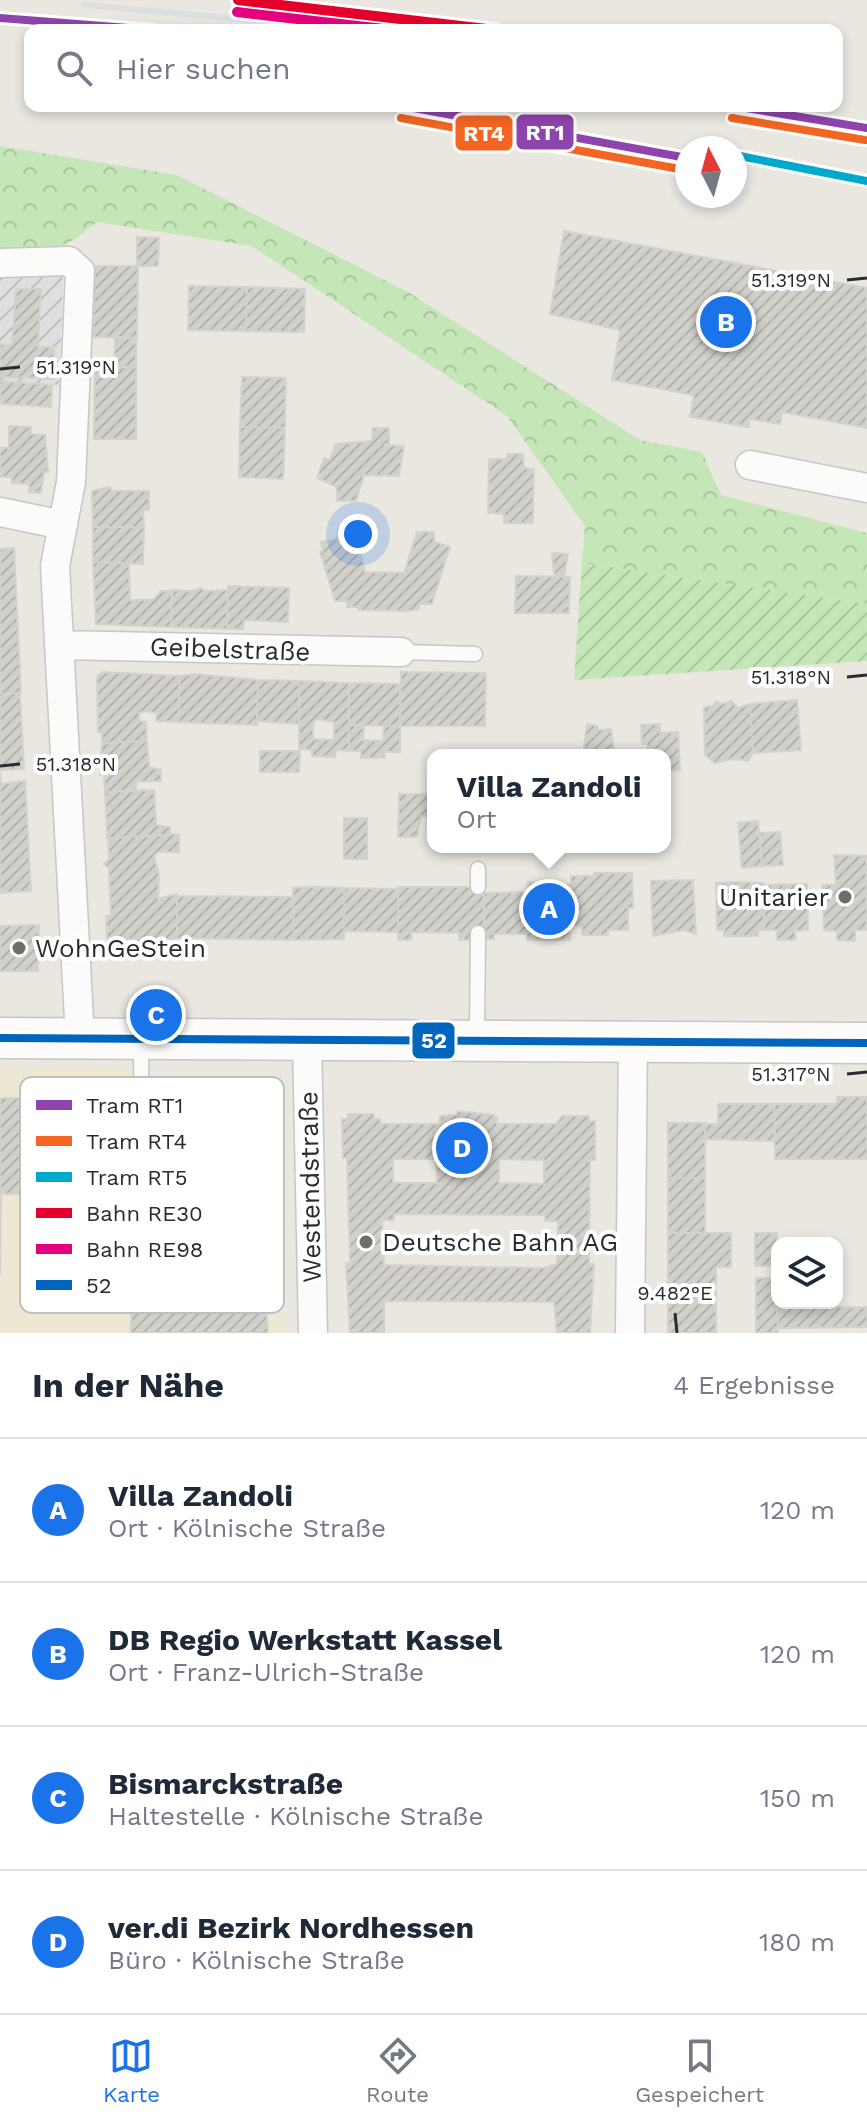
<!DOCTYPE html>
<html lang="de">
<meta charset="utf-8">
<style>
:root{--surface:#fff;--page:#f2f2f3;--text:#1f2937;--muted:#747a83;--line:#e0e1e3;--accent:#1a73e8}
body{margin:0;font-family:"Work Sans",sans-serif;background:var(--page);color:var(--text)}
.controls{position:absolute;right:24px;bottom:24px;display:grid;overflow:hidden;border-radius:16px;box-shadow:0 4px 12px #0003}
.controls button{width:72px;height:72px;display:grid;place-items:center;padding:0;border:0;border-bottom:2px solid var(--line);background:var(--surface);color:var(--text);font:40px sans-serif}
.compass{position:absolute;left:675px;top:136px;width:72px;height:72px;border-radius:50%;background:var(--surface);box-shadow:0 4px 12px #0003;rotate:354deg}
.you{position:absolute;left:358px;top:534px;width:28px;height:28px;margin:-20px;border:6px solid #fff;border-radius:50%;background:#1a73e8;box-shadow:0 0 0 12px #1a73e833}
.badge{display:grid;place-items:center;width:52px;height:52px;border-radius:50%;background:var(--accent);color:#fff;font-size:26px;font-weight:700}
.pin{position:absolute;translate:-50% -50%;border:4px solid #fff;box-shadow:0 2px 8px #0006}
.popup{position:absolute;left:427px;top:749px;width:244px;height:104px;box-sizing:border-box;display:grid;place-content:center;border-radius:16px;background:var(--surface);filter:drop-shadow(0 2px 6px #0005);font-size:26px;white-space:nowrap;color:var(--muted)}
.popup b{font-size:30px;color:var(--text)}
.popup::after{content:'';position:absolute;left:50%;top:100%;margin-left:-16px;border:16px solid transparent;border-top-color:var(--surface)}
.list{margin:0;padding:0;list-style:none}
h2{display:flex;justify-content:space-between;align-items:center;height:104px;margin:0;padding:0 32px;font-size:34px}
h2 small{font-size:26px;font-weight:400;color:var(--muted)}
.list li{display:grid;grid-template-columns:52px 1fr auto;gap:24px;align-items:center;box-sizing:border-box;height:144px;padding:0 32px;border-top:2px solid var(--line)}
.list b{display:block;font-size:30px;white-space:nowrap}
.list p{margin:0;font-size:26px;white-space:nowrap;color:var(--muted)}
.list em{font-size:26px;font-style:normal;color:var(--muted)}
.icon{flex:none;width:44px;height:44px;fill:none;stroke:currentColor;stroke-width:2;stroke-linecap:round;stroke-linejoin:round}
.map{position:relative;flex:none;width:867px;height:1333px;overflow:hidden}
.search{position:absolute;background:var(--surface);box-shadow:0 4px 12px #0003;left:24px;right:24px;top:24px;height:88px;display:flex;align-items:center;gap:20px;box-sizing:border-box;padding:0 28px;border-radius:16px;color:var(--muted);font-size:30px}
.sheet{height:680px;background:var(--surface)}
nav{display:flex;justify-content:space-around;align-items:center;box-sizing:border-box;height:112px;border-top:2px solid var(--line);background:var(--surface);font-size:22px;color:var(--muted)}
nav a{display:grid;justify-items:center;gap:4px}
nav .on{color:var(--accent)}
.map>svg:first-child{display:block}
.industrial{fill:url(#industrial-furrows)}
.education{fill:#ede8d4}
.forest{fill:url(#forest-crowns)}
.garden{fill:url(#garden-furrows)}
.building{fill:url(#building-hatch);stroke:#d4d2cc;stroke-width:2;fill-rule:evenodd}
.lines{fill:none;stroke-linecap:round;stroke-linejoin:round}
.lane-casing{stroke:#c6c6c6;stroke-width:17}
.street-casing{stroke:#c6c6c6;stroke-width:31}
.secondary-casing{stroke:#c6c6c6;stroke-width:43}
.lane{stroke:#fcfbfa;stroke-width:14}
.street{stroke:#fcfbfa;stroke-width:28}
.secondary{stroke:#fcfbfa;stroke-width:40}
.rail{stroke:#dddedf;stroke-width:6}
.bus-1-casing{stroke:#fff;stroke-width:14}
.bus-1{stroke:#0065bd;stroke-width:8}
.rail-1-casing{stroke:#fff;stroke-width:16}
.rail-2-casing{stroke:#fff;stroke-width:16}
.rail-1{stroke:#e4002b;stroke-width:10}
.rail-2{stroke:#e5007d;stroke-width:10}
.tram-1-casing{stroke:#fff;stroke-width:14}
.tram-2-casing{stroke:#fff;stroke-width:14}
.tram-3-casing{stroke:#fff;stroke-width:14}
.tram-1{stroke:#8e44ad;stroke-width:8}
.tram-2{stroke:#f26522;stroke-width:8}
.tram-3{stroke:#00a9ce;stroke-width:8}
.ticks{fill:none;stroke:#2b2b2b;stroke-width:3}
.poi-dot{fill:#6e6d6a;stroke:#fff;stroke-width:3}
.labels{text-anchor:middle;stroke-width:8;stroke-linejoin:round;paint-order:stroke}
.street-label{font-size:26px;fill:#2b2b2b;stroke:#fff}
.poi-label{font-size:26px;fill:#2b2b2b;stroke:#fff;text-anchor:start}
.key{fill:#fff;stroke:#bfbfbf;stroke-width:2}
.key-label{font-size:22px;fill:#2b2b2b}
.ticks-label{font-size:20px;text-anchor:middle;fill:#2b2b2b;stroke:#fff;stroke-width:8;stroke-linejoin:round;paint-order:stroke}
.line-badge{stroke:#fff;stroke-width:3}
.badge-label{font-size:22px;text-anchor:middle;font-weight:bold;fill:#fff}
</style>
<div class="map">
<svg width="867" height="1333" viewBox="0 0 867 1333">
<defs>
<pattern id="industrial-furrows" width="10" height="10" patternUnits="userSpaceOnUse" patternTransform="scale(2)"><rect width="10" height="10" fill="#e0dedf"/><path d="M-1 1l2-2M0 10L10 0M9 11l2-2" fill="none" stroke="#c0bfc0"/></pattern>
<pattern id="forest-crowns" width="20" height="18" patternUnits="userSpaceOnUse" patternTransform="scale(2)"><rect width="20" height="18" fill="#c5e7b7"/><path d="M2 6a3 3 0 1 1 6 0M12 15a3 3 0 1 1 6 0" fill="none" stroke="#a9c69e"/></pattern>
<pattern id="garden-furrows" width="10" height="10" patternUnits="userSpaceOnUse" patternTransform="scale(2)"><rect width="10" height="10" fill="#c5e7b7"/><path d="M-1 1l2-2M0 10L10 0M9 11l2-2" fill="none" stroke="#a9c69e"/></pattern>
<pattern id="building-hatch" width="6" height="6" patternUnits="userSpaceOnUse" patternTransform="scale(2)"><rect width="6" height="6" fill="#d2d0cb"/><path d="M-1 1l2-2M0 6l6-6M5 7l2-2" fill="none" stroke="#b4b3ae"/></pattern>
</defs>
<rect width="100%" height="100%" fill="#e9e7e0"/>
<path class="industrial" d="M63,276l-4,109 -59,-4v-104z"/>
<path class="education" d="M0,1067l150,2 -1,200 135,3 1,61h-285z"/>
<path class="forest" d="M0,146l177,29 231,117 232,148 62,12 19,43 146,38v71l-285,-41 3,-37 -78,-110 -255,-170 -155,-24c-40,34 -47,28 -97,26z"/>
<path class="garden" d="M582,563l285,41v57l-293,19z"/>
<path class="building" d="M564,231l303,57v140l-85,-16 -2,12 -31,-5v8l-59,-10 4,-22 -82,-15 8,-50 -70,-16z
M137,237l22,1 -1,28h-21z
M95,266h43l-1,72 -44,-1z
M189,286l58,1 -1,44 -58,-1z
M247,287l58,2 -1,43 -58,-1z
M16,289h25l-3,58h16l-1,32 -53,-2v-33l12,1z
M115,337l21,1v29h-22z
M95,366l41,1v72h-42z
M242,377l44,1 -1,50 -45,-1z
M0,381l52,4 -1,22 -51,-3z
M9,426l22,1v7l14,1 3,37h-4l-3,21 -12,-1v-8l-17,-1v-6h-12v-29h9z
M240,427l45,1 -2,51 -44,-2z
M373,428h16v15l-5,2 20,1 -5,30 -35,-1 -8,26h-19v-14l-20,-9 7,-20 6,2 6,-16 36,-3z
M507,454h16l1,14 10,1 -1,54h-29v-9l-16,-1 1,-54h18z
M110,487l2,4h37v19h-6l1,17h-51l-1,-36z
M93,527h51l-1,37 -50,-2z
M338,529l17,1 10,42 39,1 13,-41h17v10l16,5 -18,57h-13v5l-11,2 -50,-1v-3h-11v-6h-12l-15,-49h3l-2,-10 16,-3z
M14,548l7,145 -21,1v-145z
M552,553l16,1 -4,23 -10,-3z
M93,562l36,1 1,37h23l8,-9h11l-1,36 -75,-3z
M516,576l54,1 -1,36h-54z
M228,586l61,2 -1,34 -44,-2 -1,9h-16z
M200,588l6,3 22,-1 -1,39 -56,-2 1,-37 21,1z
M102,672l78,4 -2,46 -22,-1 1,-8 -12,-2 -6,2v8l7,1 1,19 -45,2v-11h-4l-1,-55z
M401,672l85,1 -1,53h-85z
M194,674l64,6 -1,45 -79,-3 2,-46z
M258,680l41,1v43l-42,-3z
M299,681l50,2v68l-13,-1 -1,7 -23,-1v-6l-13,-1zM317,719l17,3v18l-21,-1v-16z
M349,683l51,1v42l-51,-1z
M20,693l4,76 -24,1v-76z
M797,700l4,50 -48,3 -3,-49z
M716,701l5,3 10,-3 7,7 12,-4 3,49 -5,8 -15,-2 -18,4 -10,-8 -1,-48 9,-1z
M587,724l11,2v4l13,-1 4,26h-32z
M660,724v9l18,-1 2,38 -15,1v-16h-17l-1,-11h-5l-1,-19z
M349,725h15l-1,15 20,1 1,-15h16v26h-15l-1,6h-23v-7h-12z
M147,741l2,26 12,3v11l-25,1v8l-31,2 -1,-18 -4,1 2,-32z
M260,751h40l-1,21h-39z
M0,772l1,12 24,-3 6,110 -31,2z
M154,790l2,35 14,2v8l-63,3 -2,-46z
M399,794h34v22h-12l-4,21h-19z
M344,818h23v41h-23z
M758,821l4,45 -20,2 -4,-45z
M780,832l3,33 -21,1 -2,-33z
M179,834v18h-21l-4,4 5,19 -1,24 19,-5v45h-23v8l-21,1 -1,-9h-25l-1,-23h5l-2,-48 -5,-4 5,-5 -1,-21z
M834,855l32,1 1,74h-12v11l-18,-1v-9l-13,-1 -2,-45h14z
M594,873h38l1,35h-5v22h-20v5h-26v-9h-12l1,-50h23z
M693,880l3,54 -12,-4 -31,6 -2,-55z
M528,882l42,3v55h-43z
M736,882l28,1v47h-6v6h-34v-6h-7l-1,-47z
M807,884l1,46 -13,1v9h-18v-10h-13v-45z
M313,887l31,1v51l-50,1 -1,-52z
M398,887h86v46l-13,7h-12v-7l-48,-1v8h-13z
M344,888l54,1v43l-54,-1z
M527,892v42h-33v5h-10v-46z
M177,896l116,1 1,43 -117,-2z
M39,925l-1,46h-38v-45z
M32,1094l48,4v5h56v72h-44v-4h-14v22l-77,1 -1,81v-177h32z
M837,1097h30v62h-92l-1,-55h63z
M189,1102l77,3v39h-94v-40z
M718,1104h56l1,37 -70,-2v-15h13z
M458,1111l35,4 4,2v7h59l6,-8h27v6l6,-1v39h-5l-1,104h5l-4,69h-33l-3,-31 -156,-1 -14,1v31h-34l-4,-70h4l-3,-105h-4l-1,-39h6v-5h26v5h6v5h60v-8l16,-1zM393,1159h43l1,24h-44zM499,1159l45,1v24l-45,-1zM394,1214l151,1v6h13l-1,43 -14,4 -159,-3 -2,-45h12z
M668,1123h37v55h-37z
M205,1144h42l4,106 -43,1z
M668,1178h37v55h-37z
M193,1186v4h13l1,33 -41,1 -1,-33z
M104,1218h45v23h-45z
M668,1233h63v34h-15v66h-48z
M755,1233h22v33h-22z
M756,1278h21l1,55h-22z
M131,1289h134l3,44h-137z
M867,1307v20l-89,1 -1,-20z"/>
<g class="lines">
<defs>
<path id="lane" d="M401,652l74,2
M478,887v-18
M477,1037l1,-104
M111,1196l31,-1 -1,-156"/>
<path id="street" d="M0,263l69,-2 11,10 -9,211 -16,84 25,473
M750,465l117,23
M0,512l63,13
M59,645l342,7
M307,1040l6,293
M630,1333l3,-290"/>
<path id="secondary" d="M0,1038l867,5"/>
</defs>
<use href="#lane" class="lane-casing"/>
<use href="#street" class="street-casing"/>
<use href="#secondary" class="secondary-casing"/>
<use href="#lane" class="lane"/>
<use href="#street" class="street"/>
<use href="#secondary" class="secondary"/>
<path class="rail" d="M84,5l279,25"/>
<defs>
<path id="bus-1" d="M0,1038l867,5"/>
</defs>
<use href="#bus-1" class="bus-1-casing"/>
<use href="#bus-1" class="bus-1"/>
<defs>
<path id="rail-1" d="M238,0l257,30"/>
<path id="rail-2" d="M237,12l155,18"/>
</defs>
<use href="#rail-1" class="rail-1-casing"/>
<use href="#rail-2" class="rail-2-casing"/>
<use href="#rail-1" class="rail-1"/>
<use href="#rail-2" class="rail-2"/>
<defs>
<path id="tram-1" d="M0,18l154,12
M403,106l284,52
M734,106l133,22"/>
<path id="tram-2" d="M401,118l284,52
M732,118l133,22"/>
<path id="tram-3" d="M740,156l127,25"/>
</defs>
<use href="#tram-1" class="tram-1-casing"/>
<use href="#tram-2" class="tram-2-casing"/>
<use href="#tram-3" class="tram-3-casing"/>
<use href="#tram-1" class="tram-1"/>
<use href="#tram-2" class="tram-2"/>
<use href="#tram-3" class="tram-3"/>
</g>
<path class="ticks" d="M847,280l20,-2M0,369l20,-2M847,677l20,-2M0,766l20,-2M847,1074l20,-2M675,1313l2,20"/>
<g class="poi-dot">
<circle cx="845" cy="897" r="8"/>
<circle cx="19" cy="948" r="8"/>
<circle cx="366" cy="1242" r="8"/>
</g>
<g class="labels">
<g class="street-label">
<text transform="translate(230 649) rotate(2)" y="9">Geibelstraße</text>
<text transform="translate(310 1187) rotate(-91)" y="9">Westendstraße</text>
</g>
<g class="poi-label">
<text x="829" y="906" text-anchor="end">Unitarier</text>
<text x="35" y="957">WohnGeStein</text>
<text x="382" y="1251">Deutsche Bahn AG</text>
</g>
</g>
<rect x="20" y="1077" width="264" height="236" rx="12" class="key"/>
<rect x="36" y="1100" width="36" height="10" fill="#8e44ad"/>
<rect x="36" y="1136" width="36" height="10" fill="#f26522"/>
<rect x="36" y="1172" width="36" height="10" fill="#00a9ce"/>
<rect x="36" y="1208" width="36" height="10" fill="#e4002b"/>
<rect x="36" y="1244" width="36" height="10" fill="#e5007d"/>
<rect x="36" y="1280" width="36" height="10" fill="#0065bd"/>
<g class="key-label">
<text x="86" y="1113">Tram RT1</text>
<text x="86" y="1149">Tram RT4</text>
<text x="86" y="1185">Tram RT5</text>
<text x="86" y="1221">Bahn RE30</text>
<text x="86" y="1257">Bahn RE98</text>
<text x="86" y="1293">52</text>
</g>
<g class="ticks-label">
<text x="791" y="287">51.319°N</text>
<text x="76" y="374">51.319°N</text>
<text x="791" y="684">51.318°N</text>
<text x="76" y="771">51.318°N</text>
<text x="791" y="1081">51.317°N</text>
<text x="675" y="1300">9.482°E</text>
</g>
<g class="line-badge">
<rect x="515" y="113" width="60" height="38" rx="8" fill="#8e44ad"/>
<rect x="454" y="114" width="60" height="38" rx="8" fill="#f26522"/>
<rect x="411" y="1021" width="45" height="39" rx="8" fill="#0065bd"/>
</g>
<g class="badge-label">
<text x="545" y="140">RT1</text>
<text x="484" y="141">RT4</text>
<text x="434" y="1048">52</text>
</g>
</svg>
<div class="controls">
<button><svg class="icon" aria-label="layers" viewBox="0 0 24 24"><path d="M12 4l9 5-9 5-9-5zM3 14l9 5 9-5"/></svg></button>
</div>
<svg class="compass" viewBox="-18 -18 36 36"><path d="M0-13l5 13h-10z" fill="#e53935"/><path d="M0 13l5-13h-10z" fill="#747a83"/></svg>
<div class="you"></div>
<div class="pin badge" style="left:549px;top:909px">A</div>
<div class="popup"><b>Villa Zandoli</b>Ort</div>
<div class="pin badge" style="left:726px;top:322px">B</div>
<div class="pin badge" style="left:156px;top:1015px">C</div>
<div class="pin badge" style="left:462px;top:1148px">D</div>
<div class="search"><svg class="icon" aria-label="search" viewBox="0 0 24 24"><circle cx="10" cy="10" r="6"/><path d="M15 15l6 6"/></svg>Hier suchen</div>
</div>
<section class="sheet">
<h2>In der Nähe<small>4 Ergebnisse</small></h2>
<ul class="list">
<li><span class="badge">A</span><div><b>Villa Zandoli</b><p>Ort · Kölnische Straße</p></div><em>120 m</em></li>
<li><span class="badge">B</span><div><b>DB Regio Werkstatt Kassel</b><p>Ort · Franz-Ulrich-Straße</p></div><em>120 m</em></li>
<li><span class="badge">C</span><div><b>Bismarckstraße</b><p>Haltestelle · Kölnische Straße</p></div><em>150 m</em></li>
<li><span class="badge">D</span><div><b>ver.di Bezirk Nordhessen</b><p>Büro · Kölnische Straße</p></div><em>180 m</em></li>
</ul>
</section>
<nav>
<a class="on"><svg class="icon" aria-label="map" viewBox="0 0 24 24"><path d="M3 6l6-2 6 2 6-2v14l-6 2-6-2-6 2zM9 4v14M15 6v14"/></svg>Karte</a>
<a><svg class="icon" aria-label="directions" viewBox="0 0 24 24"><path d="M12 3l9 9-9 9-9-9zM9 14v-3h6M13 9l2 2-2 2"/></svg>Route</a>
<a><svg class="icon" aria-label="saved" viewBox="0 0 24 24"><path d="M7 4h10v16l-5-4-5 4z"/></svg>Gespeichert</a>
</nav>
